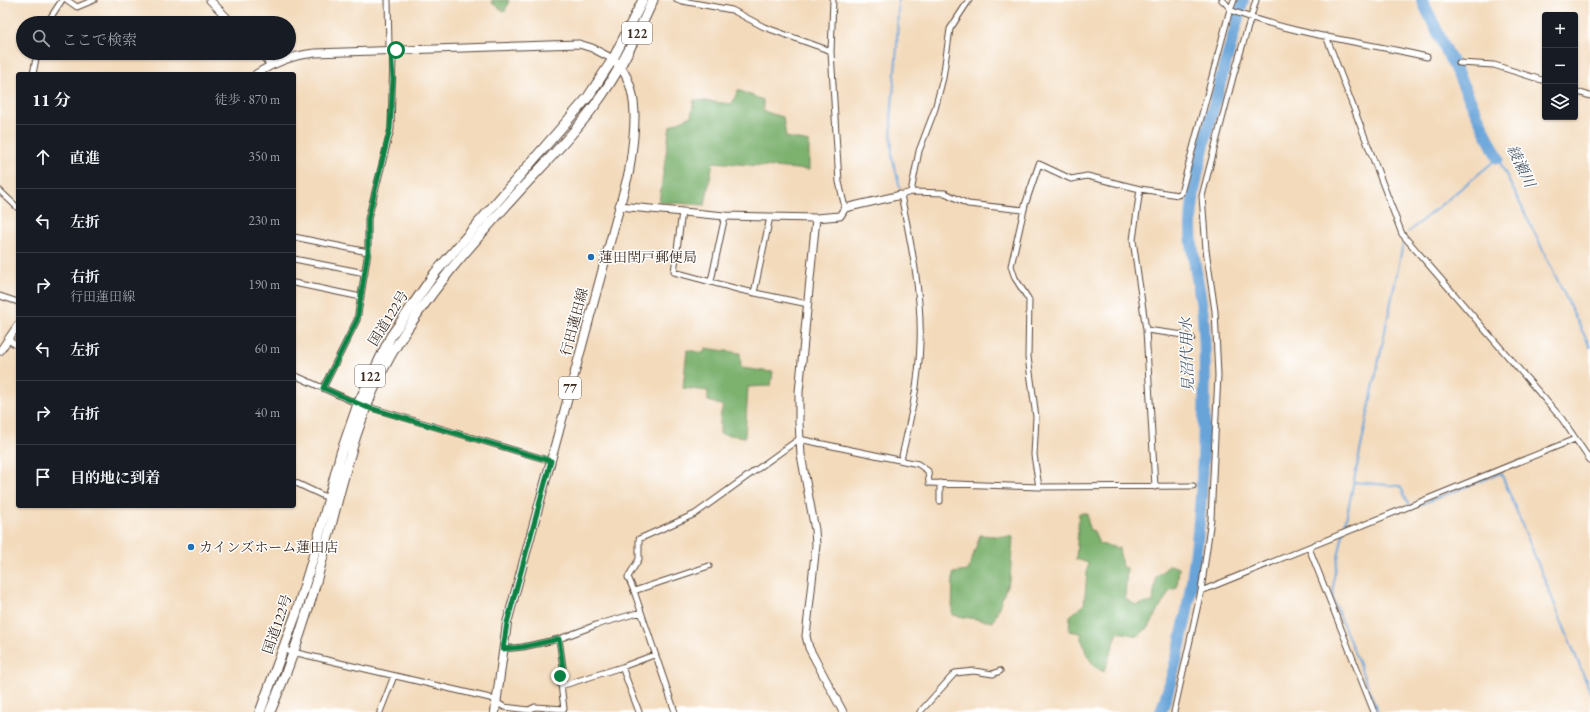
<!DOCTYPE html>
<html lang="ja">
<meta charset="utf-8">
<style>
:root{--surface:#171b24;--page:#242831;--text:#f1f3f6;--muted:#9ea1a6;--line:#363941}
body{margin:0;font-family:"EB Garamond","Noto Serif JP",serif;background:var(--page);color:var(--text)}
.controls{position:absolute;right:12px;top:12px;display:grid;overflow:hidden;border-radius:4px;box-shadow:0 1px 3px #0004}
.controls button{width:36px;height:36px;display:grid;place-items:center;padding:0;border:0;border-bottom:1px solid var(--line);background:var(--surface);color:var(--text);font:20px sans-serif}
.stop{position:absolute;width:12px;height:12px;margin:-9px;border:3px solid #0b8043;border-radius:50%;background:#fff}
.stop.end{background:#0b8043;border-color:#fff;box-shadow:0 1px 4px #0008}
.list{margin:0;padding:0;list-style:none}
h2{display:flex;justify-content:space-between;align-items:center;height:52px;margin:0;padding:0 16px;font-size:17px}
h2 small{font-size:13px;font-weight:400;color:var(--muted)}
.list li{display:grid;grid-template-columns:26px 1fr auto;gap:12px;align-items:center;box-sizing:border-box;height:64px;padding:0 16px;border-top:1px solid var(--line)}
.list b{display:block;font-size:15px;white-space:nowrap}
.list p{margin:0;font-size:13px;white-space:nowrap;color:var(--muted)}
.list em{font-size:13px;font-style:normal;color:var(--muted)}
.icon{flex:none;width:22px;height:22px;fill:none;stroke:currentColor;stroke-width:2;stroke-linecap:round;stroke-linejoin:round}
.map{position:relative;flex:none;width:1590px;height:712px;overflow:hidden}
.search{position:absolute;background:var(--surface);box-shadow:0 1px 3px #0004;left:16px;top:16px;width:280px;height:44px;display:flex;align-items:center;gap:10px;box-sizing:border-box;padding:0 14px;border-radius:22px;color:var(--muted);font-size:15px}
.panel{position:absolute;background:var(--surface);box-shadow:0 1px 3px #0004;left:16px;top:72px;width:280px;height:436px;border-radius:4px}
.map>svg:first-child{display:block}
.forest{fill:#7cb16e;stroke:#5c6e46}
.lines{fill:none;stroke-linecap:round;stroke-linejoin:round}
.stream{stroke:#69a4d9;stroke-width:2}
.river{stroke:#69a4d9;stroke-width:12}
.minor-casing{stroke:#574436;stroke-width:7}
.tertiary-casing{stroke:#574436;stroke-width:9}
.primary-casing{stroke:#574436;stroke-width:10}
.trunk-casing{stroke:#574436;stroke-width:11}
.minor{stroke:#fff;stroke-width:5}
.tertiary{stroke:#fff;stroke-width:7}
.primary{stroke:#fff;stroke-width:8}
.trunk{stroke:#fff;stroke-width:9}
.route{stroke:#0b8043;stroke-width:5}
.poi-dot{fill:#1f6fb2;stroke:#fff;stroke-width:1.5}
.labels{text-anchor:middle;stroke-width:3;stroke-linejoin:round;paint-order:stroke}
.shield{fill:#fff;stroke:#766a62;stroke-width:1}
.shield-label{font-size:13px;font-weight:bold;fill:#3b2a1e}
.poi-label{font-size:14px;fill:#3b2a1e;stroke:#fff;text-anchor:start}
.street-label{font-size:14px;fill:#3b2a1e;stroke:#fff}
.water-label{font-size:15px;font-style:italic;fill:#4d5b69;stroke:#fff}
</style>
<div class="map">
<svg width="1590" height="712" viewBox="0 0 1590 712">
<rect width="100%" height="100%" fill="#fff"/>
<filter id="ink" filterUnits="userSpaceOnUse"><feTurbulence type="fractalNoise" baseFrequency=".025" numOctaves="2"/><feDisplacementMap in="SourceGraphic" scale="8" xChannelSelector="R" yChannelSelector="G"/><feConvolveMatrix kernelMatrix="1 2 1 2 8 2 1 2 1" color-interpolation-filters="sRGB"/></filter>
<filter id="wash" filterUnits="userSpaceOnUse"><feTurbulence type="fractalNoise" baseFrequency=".012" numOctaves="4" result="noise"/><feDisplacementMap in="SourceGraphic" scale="16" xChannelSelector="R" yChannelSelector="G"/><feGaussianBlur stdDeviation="0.9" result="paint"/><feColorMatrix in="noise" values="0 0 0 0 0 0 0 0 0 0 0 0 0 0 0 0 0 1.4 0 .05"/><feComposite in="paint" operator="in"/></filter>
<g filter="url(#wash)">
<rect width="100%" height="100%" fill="#f3dabb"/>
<path class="forest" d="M492,0h17l-4,12 -13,-9z
M738,90l25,10v11l20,6 3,20 23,5v28l-96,-8 -8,43 -46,-3 11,-76 21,-10 3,-16 38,4z
M705,348l35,5 1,15 32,4 -2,14 -23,1 -3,50 -25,-3v-18l3,-10 -15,-5v-10l-25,-3 4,-38 17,3z
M1079,513h8l2,16 5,2 5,13 20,4 3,19 5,1 -2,31 11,6 17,-3 3,-25 14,-12 9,3 -2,20 -7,2 -21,37 -11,9 -20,-4 -14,40c-15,-7 -21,-23 -23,-39l-12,-2 1,-15 14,-11 4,-42 -12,-4z
M980,535l33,2 -3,41 -17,44 -41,-7 1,-42 15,-2z"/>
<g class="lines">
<path class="stream" d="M898,0l-1,47 -6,72 1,38 8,31
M1408,232l90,-74 92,189
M1353,482l47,4 11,22 90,-35 89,218
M1378,712l-45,-113 1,-22 69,-333"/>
<path class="river" d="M1422,0l76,158
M1161,712c32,-94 42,-195 43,-294 1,-33 2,-68 -1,-102 -3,-30 -12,-59 -12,-90 1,-40 12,-78 22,-117 10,-36 20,-73 30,-109"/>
</g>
</g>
<g filter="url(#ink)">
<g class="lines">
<defs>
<path id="minor" d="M67,0l10,7 17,-7
M677,0l55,10 32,17 67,24
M833,0l-2,52 8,130 6,26
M1222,0c5,3 7,10 13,12 61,23 129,30 192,45
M47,23l15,-23
M1326,36l76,198 160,185 28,41
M1459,63l35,2 51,16
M33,74l4,-21
M1575,91l15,5
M1140,189l-7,51 13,90 38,5 8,3
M0,191l18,17
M911,192l8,-41 16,-42 8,-31 7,-49 19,-29
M682,212l-8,60 67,18 67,14
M294,237l74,15
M294,259l71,14
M711,281l14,-65
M294,283l67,14
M754,293l16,-76
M0,296l18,6
M1146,330l9,157
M8,340l10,6
M294,375l64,29 193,57
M323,388l34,-68 11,-68v-33l23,-90 2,-73 -4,-10 -1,-46
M901,460c9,-38 18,-77 19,-117 2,-49 -9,-100 -19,-148l10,-3 34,1 23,11 56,6
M294,482l36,17
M940,483v18
M1039,487l-5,-32 2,-38 -8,-60 1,-57 -14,-22 -4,-12 14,-61 14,-41 32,15 16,-3 53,13 38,6 3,-2 48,-180 5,-13
M1309,548l65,164
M634,591l-6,-14 11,-18v-20l56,-25 104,-75 119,25 10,7 1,12 110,4 154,-1
M1201,591l374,-152
M503,649l20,-2 36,-8 37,-14 45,-13
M284,650l206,48 14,9 25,3 6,-3 29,2 -4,-33 3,-9 -4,-28
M622,667l32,-12
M561,686l61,-19 17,45
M380,712l14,-36
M675,712l-41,-121 75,-25
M920,712l35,-39 19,-2 19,3 7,-3
M1174,712l27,-121 10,-72 7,-144 -3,-64 -9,-61 -4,-54 31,-119 23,-77"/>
<path id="tertiary" d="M210,0l22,23
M261,53l10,12
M256,74c19,-12 37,-19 59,-21l264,-9 13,4 21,11
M619,206l106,10 91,2 -17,174v31l2,32 14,75 1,15 -10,91 3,12 34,64
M816,218l24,-2 5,-8 56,-13
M0,351l18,-26"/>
<path id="primary" d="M495,712l12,-89 122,-451c5,-34 14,-83 -13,-110"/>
<path id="trunk" d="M260,712l36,-98 16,-53 29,-108 17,-49 33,-68 44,-63 153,-176 25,-38 30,-59
M270,712c21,-49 39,-101 52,-152 19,-70 33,-144 70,-207 36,-61 82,-112 130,-165 25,-27 51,-53 73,-83 24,-32 42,-69 58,-105"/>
</defs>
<use href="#minor" class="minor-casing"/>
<use href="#tertiary" class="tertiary-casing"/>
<use href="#primary" class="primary-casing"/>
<use href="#trunk" class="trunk-casing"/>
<use href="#minor" class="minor"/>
<use href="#tertiary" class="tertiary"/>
<use href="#primary" class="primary"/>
<use href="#trunk" class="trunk"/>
</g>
</g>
<g class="lines" filter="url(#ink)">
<path class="route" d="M396,50h-5l2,29 -3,50 -22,90v33l-11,68 -34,68 43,19 185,54 -44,162 -4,26 20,-2 36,-8 4,28 -3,9"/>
</g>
<g class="poi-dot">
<circle cx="591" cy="257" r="4"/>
<circle cx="191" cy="547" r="4"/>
</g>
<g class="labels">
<g class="shield">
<rect x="622" y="22" width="30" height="22" rx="3"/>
<rect x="355" y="365" width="30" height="22" rx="3"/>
<rect x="559" y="377" width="22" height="22" rx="3"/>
</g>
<g class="shield-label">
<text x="637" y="38">122</text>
<text x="370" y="381">122</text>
<text x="570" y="393">77</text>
</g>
<g class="poi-label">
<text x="599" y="262">蓮田閏戸郵便局</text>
<text x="199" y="552">カインズホーム蓮田店</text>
</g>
<g class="street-label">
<text transform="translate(388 318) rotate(-58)" y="5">国道122号</text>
<text transform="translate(574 322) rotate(-75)" y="5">行田蓮田線</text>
<text transform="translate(277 624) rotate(-71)" y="5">国道122号</text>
</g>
<g class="water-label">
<text transform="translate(1521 166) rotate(64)" y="5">綾瀬川</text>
<text transform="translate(1187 355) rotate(-92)" y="5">見沼代用水</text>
</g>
</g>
</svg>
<div class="controls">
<button>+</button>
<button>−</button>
<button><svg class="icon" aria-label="layers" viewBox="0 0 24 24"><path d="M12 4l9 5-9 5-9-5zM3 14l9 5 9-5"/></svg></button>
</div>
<div class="stop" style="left:396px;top:50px"></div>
<div class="stop end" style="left:560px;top:676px"></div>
<div class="search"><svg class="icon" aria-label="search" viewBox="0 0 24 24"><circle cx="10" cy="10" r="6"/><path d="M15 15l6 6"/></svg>ここで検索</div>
<section class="panel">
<h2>11 分<small>徒歩 · 870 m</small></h2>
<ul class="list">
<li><svg class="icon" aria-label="ahead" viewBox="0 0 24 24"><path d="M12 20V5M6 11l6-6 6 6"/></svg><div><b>直進</b></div><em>350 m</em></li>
<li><svg class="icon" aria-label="left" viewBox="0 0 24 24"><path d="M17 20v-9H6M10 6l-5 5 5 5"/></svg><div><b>左折</b></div><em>230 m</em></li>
<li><svg class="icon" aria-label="right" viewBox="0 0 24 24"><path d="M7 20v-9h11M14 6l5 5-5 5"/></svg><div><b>右折</b><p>行田蓮田線</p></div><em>190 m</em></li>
<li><svg class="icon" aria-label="left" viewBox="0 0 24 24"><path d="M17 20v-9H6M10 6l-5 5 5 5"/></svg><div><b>左折</b></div><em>60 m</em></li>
<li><svg class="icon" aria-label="right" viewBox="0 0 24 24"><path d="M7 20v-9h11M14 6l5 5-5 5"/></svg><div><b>右折</b></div><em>40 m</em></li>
<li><svg class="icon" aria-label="arrive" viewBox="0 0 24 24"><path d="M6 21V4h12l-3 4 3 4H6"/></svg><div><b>目的地に到着</b></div></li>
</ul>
</section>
</div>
